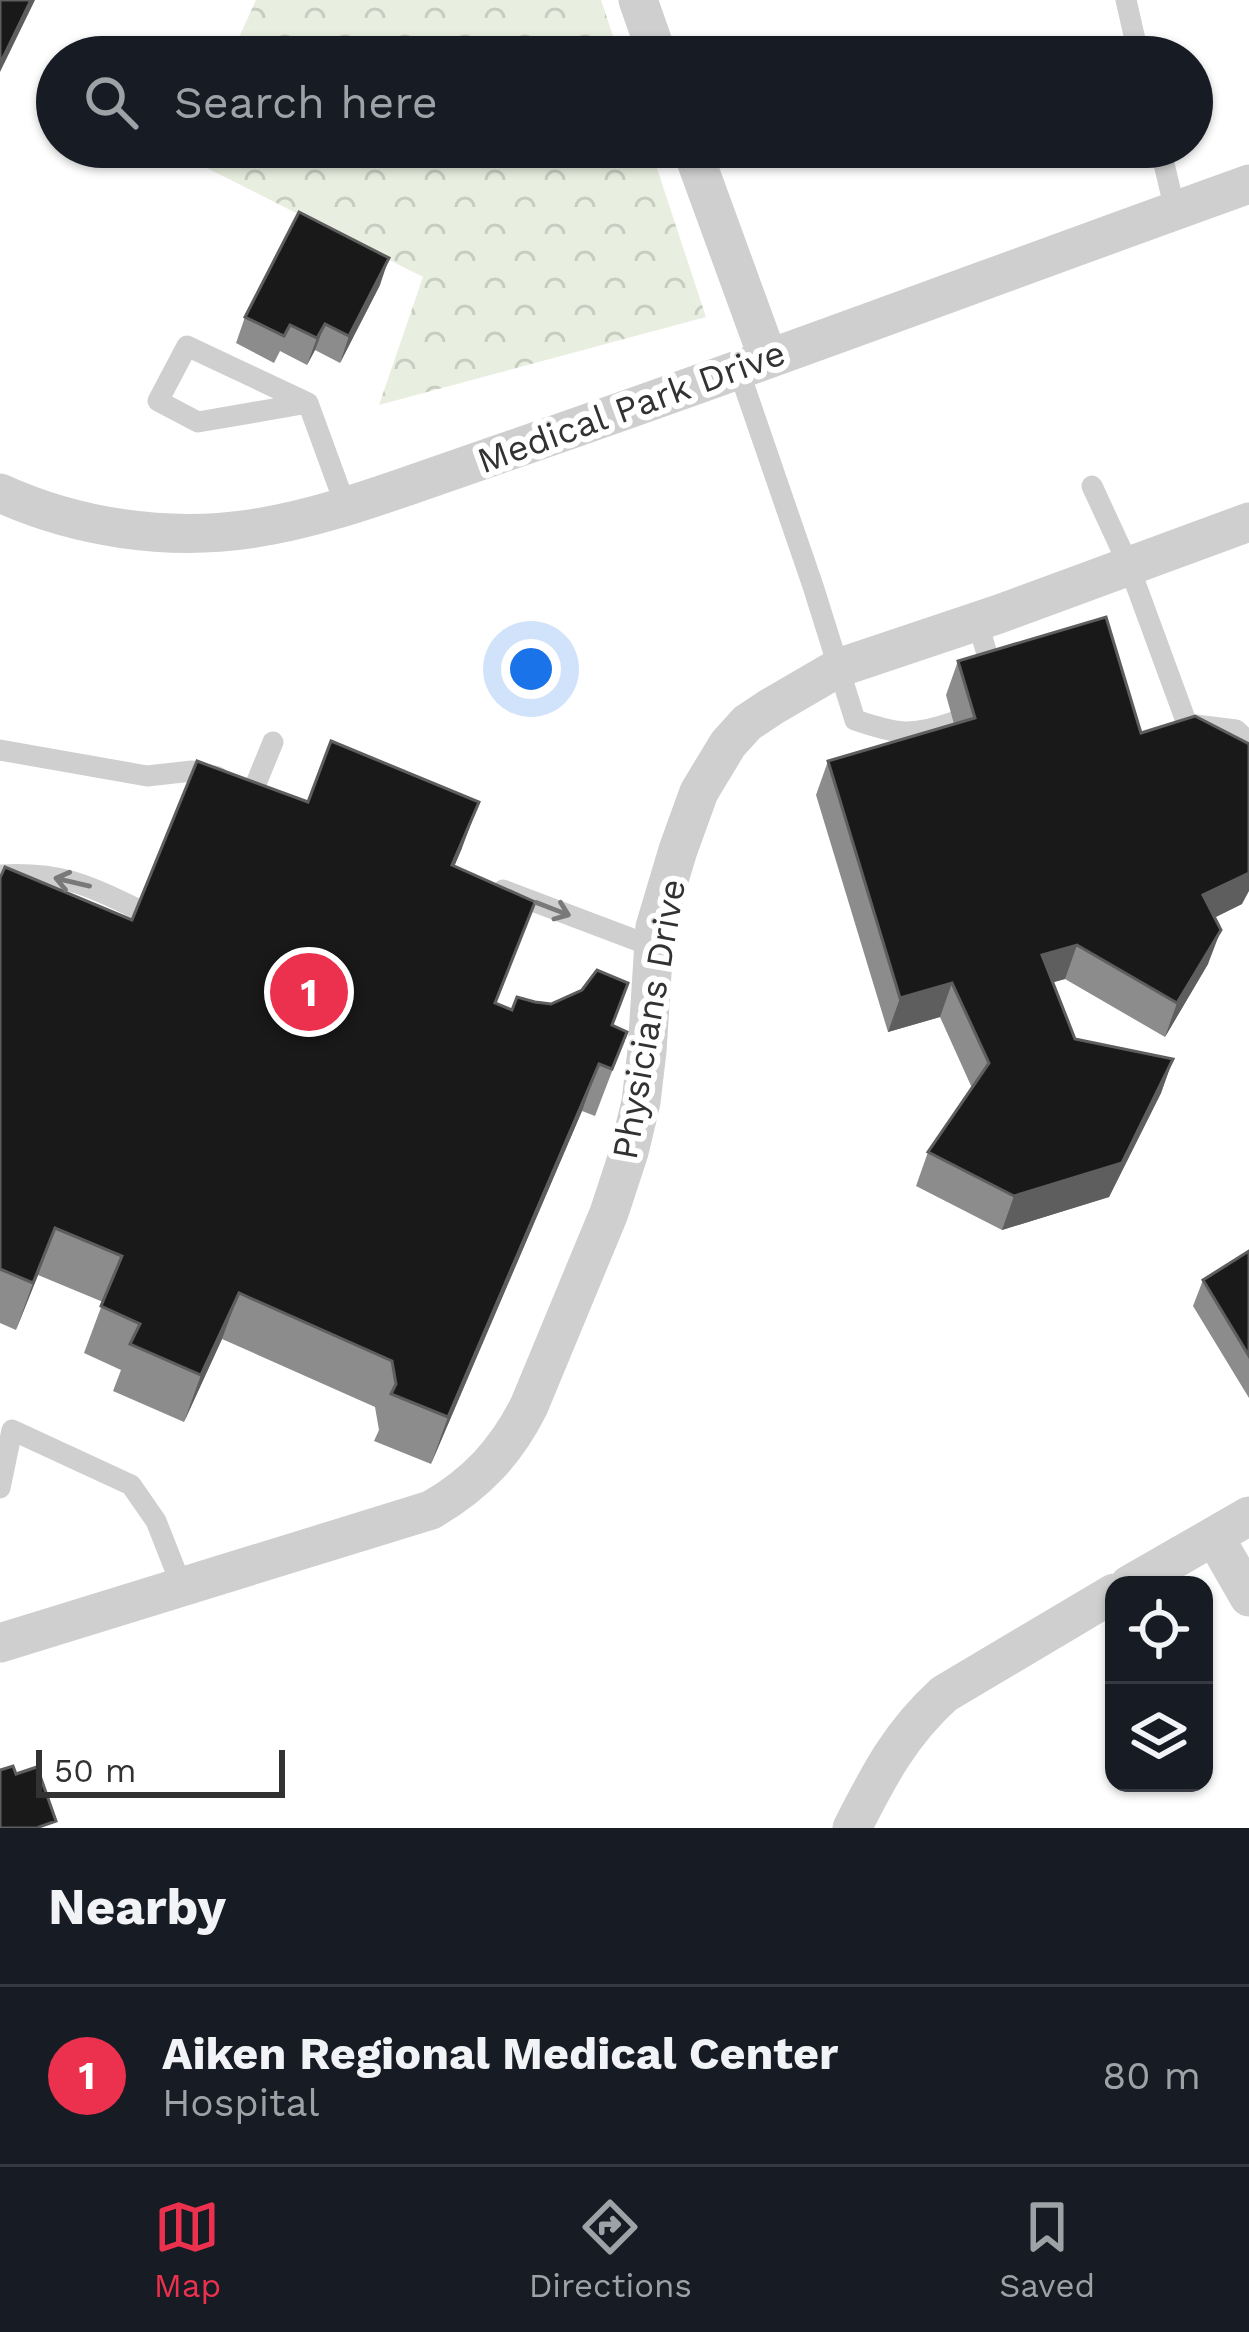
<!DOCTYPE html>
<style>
:root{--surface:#171b24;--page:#242831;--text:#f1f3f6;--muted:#9ea1a6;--line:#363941;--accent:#ec314e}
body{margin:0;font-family:"Work Sans",sans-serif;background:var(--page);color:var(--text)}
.controls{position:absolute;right:36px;bottom:36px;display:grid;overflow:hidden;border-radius:24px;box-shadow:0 3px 9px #0004}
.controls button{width:108px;height:108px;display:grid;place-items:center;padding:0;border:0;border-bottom:3px solid var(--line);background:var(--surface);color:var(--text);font:60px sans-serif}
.scale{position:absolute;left:36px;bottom:30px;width:249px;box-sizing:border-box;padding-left:12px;border:6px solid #323232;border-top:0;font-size:33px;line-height:42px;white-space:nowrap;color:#323232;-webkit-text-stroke:9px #fff;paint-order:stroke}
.you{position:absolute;left:531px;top:669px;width:42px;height:42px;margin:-30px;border:9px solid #fff;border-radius:50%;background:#1a73e8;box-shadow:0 0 0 18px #1a73e833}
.badge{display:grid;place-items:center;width:78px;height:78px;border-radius:50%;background:var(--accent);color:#fff;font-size:39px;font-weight:700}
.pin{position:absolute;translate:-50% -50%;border:6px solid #fff;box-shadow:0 3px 12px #0006}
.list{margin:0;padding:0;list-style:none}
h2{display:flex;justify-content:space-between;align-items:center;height:156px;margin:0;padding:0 48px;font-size:51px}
h2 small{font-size:39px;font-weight:400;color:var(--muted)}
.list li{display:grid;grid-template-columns:78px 1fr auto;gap:36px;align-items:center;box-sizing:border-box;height:180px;padding:0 48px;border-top:3px solid var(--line)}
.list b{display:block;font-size:45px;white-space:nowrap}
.list p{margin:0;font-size:39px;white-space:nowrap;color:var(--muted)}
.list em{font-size:39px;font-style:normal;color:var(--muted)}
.icon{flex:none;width:66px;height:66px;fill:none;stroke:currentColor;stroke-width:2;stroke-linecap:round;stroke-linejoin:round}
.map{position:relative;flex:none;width:1249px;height:1828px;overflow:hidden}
.search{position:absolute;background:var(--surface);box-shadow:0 3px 9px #0004;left:36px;right:36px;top:36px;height:132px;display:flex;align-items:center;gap:30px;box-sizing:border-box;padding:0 42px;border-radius:66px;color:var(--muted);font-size:45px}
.sheet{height:336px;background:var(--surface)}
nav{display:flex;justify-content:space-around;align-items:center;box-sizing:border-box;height:168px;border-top:3px solid var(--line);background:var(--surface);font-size:33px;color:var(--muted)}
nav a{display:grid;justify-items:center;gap:6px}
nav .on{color:var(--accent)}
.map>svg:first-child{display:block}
.forest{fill:url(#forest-crowns)}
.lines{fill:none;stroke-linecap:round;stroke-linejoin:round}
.lane{stroke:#cfcfcf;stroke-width:21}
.street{stroke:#cfcfcf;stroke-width:39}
.wall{fill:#8c8c8c}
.shaded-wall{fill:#5e5e5e}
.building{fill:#191919;stroke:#5e5e5e;stroke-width:3}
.oneway{stroke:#797979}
.labels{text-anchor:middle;stroke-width:12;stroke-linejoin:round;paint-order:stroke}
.street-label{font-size:36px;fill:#323232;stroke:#fff}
</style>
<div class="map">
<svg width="1249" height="1828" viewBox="0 0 1249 1828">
<defs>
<pattern id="forest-crowns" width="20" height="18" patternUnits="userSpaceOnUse" patternTransform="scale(3)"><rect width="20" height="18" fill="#e9efe0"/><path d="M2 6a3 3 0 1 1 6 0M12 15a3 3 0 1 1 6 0" fill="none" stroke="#c8cdc1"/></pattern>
</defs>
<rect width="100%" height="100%" fill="#fff"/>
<path class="forest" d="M256,0h345l19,57h-390z
M188,147h462l56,170 -327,88 44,-128 -240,-121z"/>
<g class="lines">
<path class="lane" d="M1126,0l13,57
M1160,147l15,63
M739,371l74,215 42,134c42,14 56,17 99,2
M308,403l-110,19 -40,-21 29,-55 121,57 38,104
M1092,486l37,80 58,158 49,6 13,12
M977,621l18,59
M0,750l147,26 45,-5 26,6
M246,808l27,-66
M0,875c60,-3 87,9 139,35
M503,890l151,57
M0,1488l12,-58 119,55 25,36 26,66"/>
<path class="street" d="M638,0l20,57
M691,147l77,211
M0,493c77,35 166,48 250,36 60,-9 118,-29 175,-49 52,-18 103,-36 155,-54 224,-78 446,-162 669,-242
M1214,1536l35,61
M1129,1585l120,-69
M0,1643l431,-133c45,-26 75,-58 98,-104l80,-193 20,-61 12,-50 6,-51 8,-124 23,-77 21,-58 29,-48 19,-21 24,-16 67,-39 161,-54 250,-92
M852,1828c27,-53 48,-94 92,-134l170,-101"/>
</g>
<path class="wall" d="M380,285l-40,78 -25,-13 -8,15 -27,-14 -6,12 -38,-20 9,-26z
M958,661l183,72 101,171 -28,14 -6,46 -43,73 -100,-58 -12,3 22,57 98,20 -12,34 -52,104 -107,33 -86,-44 12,-34 44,-64 -32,-71 -52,15 -72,-237 12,-34 126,-37 -8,-29z
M308,802l154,46 -8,18 81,36 -39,102 16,6 100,15 15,7 -32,84 -13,-5 -151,353 -57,-23 5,-11 -4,-23 -153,-68 -38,83 -71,-31 8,-21 -37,-17 19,-51 -65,-27 -22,55 -16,-7v-445l132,42z
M1249,1251v147l-56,-92 10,-26z"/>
<path class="shaded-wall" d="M31,0h4l-35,72v-8z
M389,258l-9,27 -40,78 9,-27z
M325,324l-10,26 -8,15 10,-27z
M479,802l-17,46 -27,64 17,-47z
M1249,873v18l-7,13 -51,25 12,-34z
M1221,930l-13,34 -43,73 12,-34z
M1077,945l-12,34 -35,10 12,-34z
M952,983l-12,34 -52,15 12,-34z
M1173,1059l-12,34 -52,104 -107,33 12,-34z
M599,1064l-17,47 -151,353 17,-47z
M55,1228l-17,47 -22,55 17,-47z
M239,1293l-17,46 -38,83 17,-47z"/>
<path class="building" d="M0,0h31l-31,64z
M299,212l90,46 -40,78 -24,-12 -8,14 -27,-13 -6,11 -39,-19z
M1106,617l35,116 54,-17 54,28v129l-46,22 18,35 -44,73 -100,-58 -35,10 33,84 98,20 -51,104 -108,33 -86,-44 61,-89 -37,-80 -52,15 -72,-237 147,-43 -17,-57z
M331,741l148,61 -27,63 83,37 -40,101 17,7 5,-13 18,5 16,2 31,-14 15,-20 31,13 -16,42 15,7 -15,37 -13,-5 -151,353 -57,-23 5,-10 -4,-23 -153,-68 -38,82 -71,-31 10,-20 -39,-18 21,-50 -67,-28 -22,55 -33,-14v-391l5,-11 127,53 65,-159 111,41z
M1249,1251v105l-46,-76z
M13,1766l3,8 21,-7 19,54 -17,6v1h-39v-58z"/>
<defs><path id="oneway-shaft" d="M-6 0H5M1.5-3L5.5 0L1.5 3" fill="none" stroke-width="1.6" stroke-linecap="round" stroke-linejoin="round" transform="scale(3)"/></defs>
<g class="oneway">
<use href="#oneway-shaft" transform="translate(72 882) rotate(-167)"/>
<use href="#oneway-shaft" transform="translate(553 909) rotate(21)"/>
</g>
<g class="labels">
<g class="street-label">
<text transform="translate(631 406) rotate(-20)" y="13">Medical Park Drive</text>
<text transform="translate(648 1019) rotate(-80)" y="13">Physicians Drive</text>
</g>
</g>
</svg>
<div class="controls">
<button><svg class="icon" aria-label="locate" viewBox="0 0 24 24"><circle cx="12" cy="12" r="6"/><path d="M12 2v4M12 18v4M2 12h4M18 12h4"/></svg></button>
<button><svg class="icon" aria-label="layers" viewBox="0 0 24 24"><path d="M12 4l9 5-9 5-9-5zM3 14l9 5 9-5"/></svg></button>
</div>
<div class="scale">50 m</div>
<div class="you"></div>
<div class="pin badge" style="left:309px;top:992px">1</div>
<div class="search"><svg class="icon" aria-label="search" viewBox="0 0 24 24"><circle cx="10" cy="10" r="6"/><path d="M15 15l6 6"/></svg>Search here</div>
</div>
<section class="sheet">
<h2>Nearby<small></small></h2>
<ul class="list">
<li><span class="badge">1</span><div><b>Aiken Regional Medical Center</b><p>Hospital</p></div><em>80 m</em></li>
</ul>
</section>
<nav>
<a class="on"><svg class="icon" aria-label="map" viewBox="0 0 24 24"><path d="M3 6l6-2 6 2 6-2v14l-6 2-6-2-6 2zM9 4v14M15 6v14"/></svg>Map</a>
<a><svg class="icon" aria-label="directions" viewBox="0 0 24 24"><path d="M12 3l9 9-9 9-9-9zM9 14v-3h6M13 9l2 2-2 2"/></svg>Directions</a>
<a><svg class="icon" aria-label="saved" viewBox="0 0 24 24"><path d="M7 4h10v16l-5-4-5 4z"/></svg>Saved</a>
</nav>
